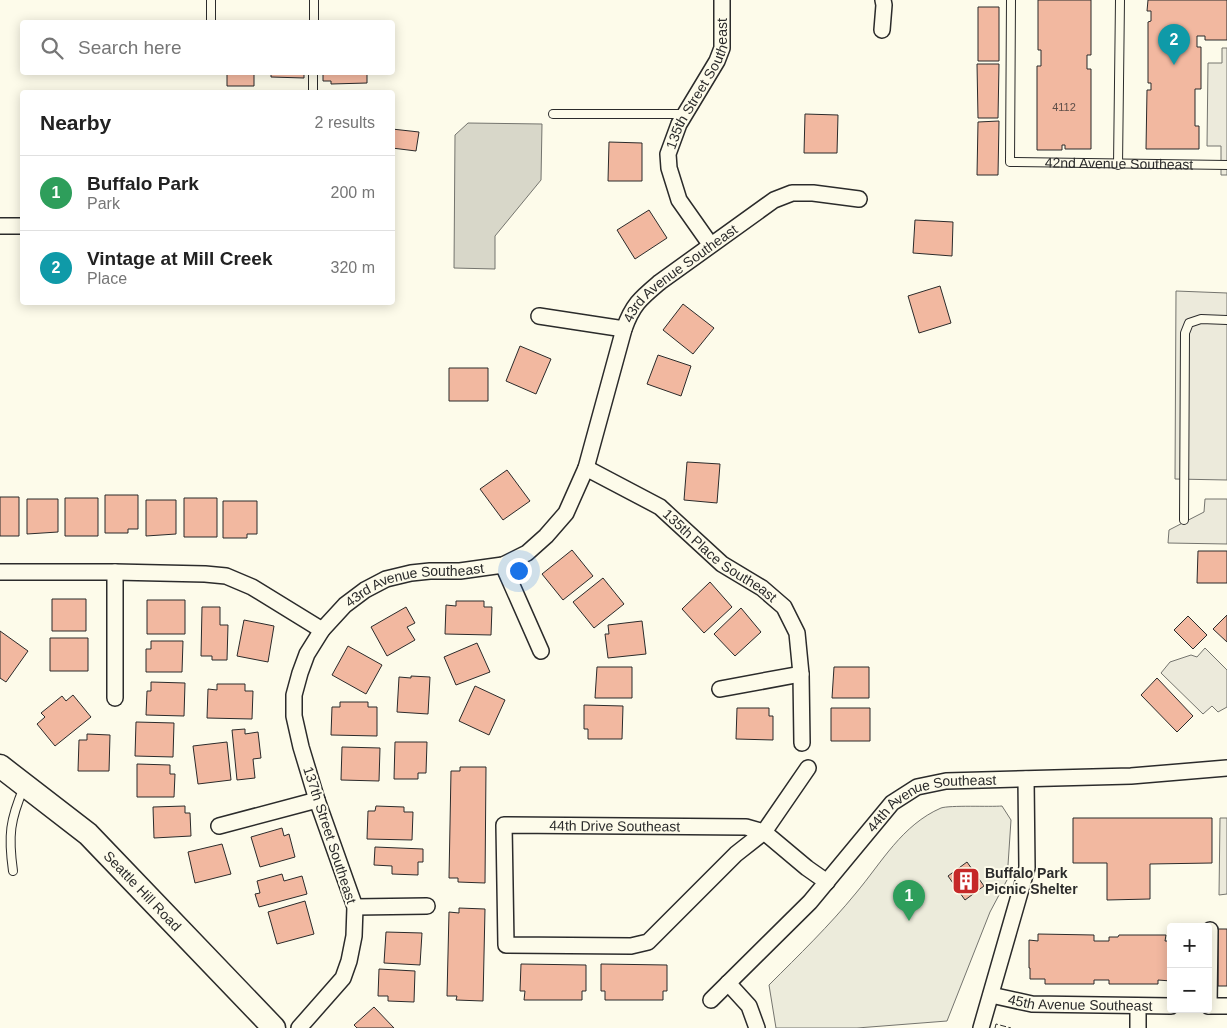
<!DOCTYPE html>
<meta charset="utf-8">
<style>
:root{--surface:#fff;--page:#f2f2f2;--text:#222;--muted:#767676;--line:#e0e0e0;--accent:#c62828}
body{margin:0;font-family:Arial,sans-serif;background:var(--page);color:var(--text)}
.controls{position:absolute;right:15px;bottom:15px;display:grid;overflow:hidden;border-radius:5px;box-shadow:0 2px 12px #0003}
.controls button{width:45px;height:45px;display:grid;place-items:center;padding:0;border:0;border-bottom:1px solid var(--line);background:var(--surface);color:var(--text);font:25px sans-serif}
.you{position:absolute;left:518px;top:570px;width:18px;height:18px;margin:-12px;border:4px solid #fff;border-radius:50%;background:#1a73e8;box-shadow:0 0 0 8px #1a73e833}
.badge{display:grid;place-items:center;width:32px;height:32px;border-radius:50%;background:var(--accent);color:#fff;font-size:16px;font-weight:700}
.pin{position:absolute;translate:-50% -41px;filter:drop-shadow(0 1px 2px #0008)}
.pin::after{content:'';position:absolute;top:26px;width:18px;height:15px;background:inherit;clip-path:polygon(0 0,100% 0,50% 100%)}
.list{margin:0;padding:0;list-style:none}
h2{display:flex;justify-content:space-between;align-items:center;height:65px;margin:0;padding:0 20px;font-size:21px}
h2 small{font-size:16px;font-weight:400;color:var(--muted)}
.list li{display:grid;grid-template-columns:32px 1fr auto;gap:15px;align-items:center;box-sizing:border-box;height:75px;padding:0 20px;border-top:1px solid var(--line)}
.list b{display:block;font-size:19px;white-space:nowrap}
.list p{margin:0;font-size:16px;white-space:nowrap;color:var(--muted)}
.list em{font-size:16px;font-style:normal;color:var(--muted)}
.icon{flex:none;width:28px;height:28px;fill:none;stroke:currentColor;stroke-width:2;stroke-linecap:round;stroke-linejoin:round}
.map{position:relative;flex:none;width:1227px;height:1028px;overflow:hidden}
.search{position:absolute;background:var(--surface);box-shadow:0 2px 12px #0003;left:20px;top:20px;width:375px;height:55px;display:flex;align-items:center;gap:12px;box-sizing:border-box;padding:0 18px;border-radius:5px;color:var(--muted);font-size:19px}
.panel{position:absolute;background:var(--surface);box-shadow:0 2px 12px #0003;left:20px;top:90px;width:375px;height:215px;border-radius:5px}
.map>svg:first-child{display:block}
.green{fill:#ecebdb;stroke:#74746e}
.parking{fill:#eceadb;stroke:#74746e}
.water{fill:#d8d7c9;stroke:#74746e}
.building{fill:#f2b8a0;stroke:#2b2b2b}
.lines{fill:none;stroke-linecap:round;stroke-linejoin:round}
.lane-casing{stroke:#2b2b2b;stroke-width:10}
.street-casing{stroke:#2b2b2b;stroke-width:18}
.secondary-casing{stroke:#2b2b2b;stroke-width:25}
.lane{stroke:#fdfbea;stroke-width:8}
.street{stroke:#fdfbea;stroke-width:15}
.secondary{stroke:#fdfbea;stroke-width:22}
.fence{stroke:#2b2b2b;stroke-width:1;stroke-dasharray:6 2.5;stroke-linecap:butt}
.labels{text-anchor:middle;stroke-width:4;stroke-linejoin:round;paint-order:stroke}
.number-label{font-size:11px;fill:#5d4e48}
.street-label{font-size:14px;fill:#2b2b2b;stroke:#fdfbea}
.poi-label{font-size:14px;font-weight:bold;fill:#2b2b2b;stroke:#fdfbea;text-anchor:start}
</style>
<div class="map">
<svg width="1227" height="1028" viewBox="0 0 1227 1028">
<rect width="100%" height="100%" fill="#fdfbea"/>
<path class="green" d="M1002,806l9,14 -4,60 -17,32 -43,109 -90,7h-81l-7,-43c30,-30 60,-59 87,-92 26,-31 46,-68 85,-85 9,-3 49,-1 61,-2z"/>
<path class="parking" d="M1222,48h5v127h-6v-29h-14l1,-83h14z
M1176,291l51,2v187l-52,-1z
M1205,499h22v45l-59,-1 1,-13 35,-18z
M1205,648l22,22v37l-9,5 -6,-6 -9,8 -42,-41 9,-11 21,-7 6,2z
M1220,818h7v76l-8,1z"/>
<path class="water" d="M468,123l74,1 -1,56 -46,56v33l-41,-1 1,-133z"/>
<path class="building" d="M1038,0h53v55h-4v14h4v80h-26v-4h-3v5h-25v-84h4v-16h-3z
M1148,0h79v40h-22v-4h-8v11h4v42h-6v37h4v23h-53l1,-59h4v-7h-3v-61l3,-1v-10h-4z
M978,7h21v54h-21z
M977,64h22l-1,54h-20z
M227,72h27v14h-27z
M271,72h33v6l-33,-1z
M323,72h44v11l-36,1v-3h-8z
M805,114l33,1 -1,38h-33z
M999,121l-1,54h-21l1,-53z
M392,129l27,3 -3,19 -24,-3z
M609,142l33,1v38h-34z
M649,210l18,28 -32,21 -18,-29z
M915,220l38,2 -1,34 -39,-3z
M940,286l11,37 -32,10 -11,-37z
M683,304l31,24 -21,26 -30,-24z
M520,346l31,13 -15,35 -30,-13z
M658,355l33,11 -10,30 -34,-12z
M449,368h39v33h-39z
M687,462l33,2 -3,39 -33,-3z
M507,470l23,31 -27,19 -23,-31z
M105,495h33v34h-10v4h-23z
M0,497h19v39h-19z
M65,498h33v38h-33z
M184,498h33v39h-33z
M27,499h31v33l-31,2z
M146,500h30v34l-30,2z
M223,501h34v33h-10v4h-24z
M572,550l21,26 -30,24 -21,-26z
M1198,551h29v32h-30z
M603,578l21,26 -30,24 -21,-26z
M710,582l22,25 -28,26 -22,-24z
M52,599h34v32h-34z
M147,600h38v34h-38z
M456,601h28v6h8l-1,28 -46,-1 1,-29 10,1z
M202,607h18v18h8l-1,35h-15v-4h-11z
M406,607l9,16 -8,4 8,13 -28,16 -16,-29z
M741,608l20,24 -26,24 -21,-22z
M1227,615v27l-14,-13z
M1188,616l19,19 -14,14 -19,-19z
M244,620l30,6 -6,36 -31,-6z
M642,621l4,33 -38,4 -3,-24h4l-1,-9z
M0,631l28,20 -22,31 -6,-4z
M50,638h38v33h-38z
M151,641h32l-1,31h-36v-23h5z
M477,643l13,29 -34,13 -12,-28z
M348,646l34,19 -16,29 -34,-19z
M597,667h35v31h-37z
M834,667h35v31h-37z
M411,676l19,1 -2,37 -31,-2 2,-35 12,1z
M1157,678l36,38 -16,16 -36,-37z
M151,682l34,1 -1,33 -38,-1 1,-24h4z
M217,684h28v7h8l-1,28 -45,-1 1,-29 9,1z
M475,686l30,14 -16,35 -30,-14z
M73,695l18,22 -36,29 -18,-22 8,-7 -4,-4 21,-17 4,5z
M340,702h28v5h9v29l-46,-1 1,-28h8z
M584,705l39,1 -1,33h-34v-10h-4z
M737,708h32v8h4v24l-37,-1z
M831,708h39v33h-39z
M136,722l38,1 -1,34 -38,-1z
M245,729v5l13,-2 3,26 -8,1 2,19 -18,2 -5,-50z
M87,734l23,1 -1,36h-31l1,-31h8z
M227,742l4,38 -33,4 -5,-38z
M395,742h32l-1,31h-8v6h-24z
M342,747l38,1 -1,33 -38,-1z
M137,764l33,1v9h5l-1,23h-37z
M460,767h26l-1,116 -27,-1v-4h-9l2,-107h9z
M185,806v7h5l1,23 -37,2 -1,-31z
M376,806l28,1v5h9l-1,28 -45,-1 1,-28h7z
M1073,818h139v45l-62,1v35l-43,1v-37h-34z
M282,828l2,8 5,-2 6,23 -35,10 -9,-30z
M222,844l9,30 -36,9 -7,-31z
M375,847l48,2v13h-5v13l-26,-1v-8l-18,-1z
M967,862l17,24 -19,14 -17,-24z
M282,874l2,7 18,-5 5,18 -48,13 -4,-13 5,-1 -3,-12z
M305,901l9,33 -37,10 -9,-32z
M459,908l26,1 -2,92 -27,-1 1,-4h-10l2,-84 10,1z
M1218,929h9v57h-9z
M386,932l36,1 -2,32 -36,-2z
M1038,934l56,1v6h15v-4h9l1,-2h47l-1,6h6v40l-13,-1v4h-49v-4h-15v4h-49v-5h-15v-11h-1v-28l9,1z
M521,964l65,1v26h-4v9h-58l1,-9h-5z
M601,964l66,1v26h-4v9h-58v-9h-4z
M379,969l36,2 -1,31 -26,-1v-5h-10z
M374,1007l20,21h-37l-3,-3z"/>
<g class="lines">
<defs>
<g id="lane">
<path id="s1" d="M1011,0l-1,162 217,3"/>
<path d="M211,22v-22"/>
<path d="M314,22v-22"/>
<path d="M313,92v-20"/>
<path d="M553,114h132"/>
<path d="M1118,165l2,-165"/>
<path d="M1184,520l1,-187 4,-10 12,-4 26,1"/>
<path d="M13,871c-5,-36 -3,-51 11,-84"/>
</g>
<g id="street">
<path d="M882,30l2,-25 -1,-5"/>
<path d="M0,226h22"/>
<path id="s2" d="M710,244l-31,-44 -10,-32 -1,-14 11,-30 38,-63 5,-13v-48"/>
<path d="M539,316l85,13"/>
<path id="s3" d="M586,468l74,39 62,57 40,24 22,19 13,26 4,41 1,69"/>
<path d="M503,565l38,86"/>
<path d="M0,572h115l90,2 21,2 26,11 70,43"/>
<path d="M720,689l81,-15"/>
<path d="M115,698v-126"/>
<path id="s4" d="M808,768l-44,64 -28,22 -88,88 -17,4 -125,-1 -2,-120 242,2 18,5 43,36 20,14"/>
<path d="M219,826l98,-26"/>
<path d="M355,907l72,-1"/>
<path d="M728,983l21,23 8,22"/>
<path id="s5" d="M991,995l41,9 139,2"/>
<path id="s6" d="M711,1000l99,-98 82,-99 25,-16 29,-6 185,-5 96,-8"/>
<path d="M1208,1006h19"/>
<path d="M1209,1006l1,-76"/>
<path id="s7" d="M299,1028l44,-50 6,-17 5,-25 1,-29 -38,-107 -16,-53 -7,-31v-21l6,-22 7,-19 15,-24 23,-25 20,-15 21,-11 25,-6 19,-2h30l43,-6 24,-12 19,-17 20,-23 20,-45 38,-139c9,-25 17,-31 36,-47l114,-82 18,-7h21l46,6"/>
<path d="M981,1028l46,-160 -1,-89"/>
<path d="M1138,1028v-22"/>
</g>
<g id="secondary">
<path id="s8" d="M0,766l88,68 186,194"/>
</g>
</defs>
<use href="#lane" class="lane-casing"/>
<use href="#street" class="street-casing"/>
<use href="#secondary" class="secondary-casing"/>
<use href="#lane" class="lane"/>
<use href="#street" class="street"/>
<use href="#secondary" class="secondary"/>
<path class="fence" d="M995,1028l1,-4 15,4"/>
</g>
<defs>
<symbol id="building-square" viewBox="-11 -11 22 22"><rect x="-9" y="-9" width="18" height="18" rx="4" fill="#c62828" stroke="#fdfbea"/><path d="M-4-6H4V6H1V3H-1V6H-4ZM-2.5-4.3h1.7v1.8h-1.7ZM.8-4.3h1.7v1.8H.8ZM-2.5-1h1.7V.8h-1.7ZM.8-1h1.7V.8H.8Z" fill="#fff"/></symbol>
</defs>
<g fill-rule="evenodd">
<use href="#building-square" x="950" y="865" width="32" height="32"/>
</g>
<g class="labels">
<g class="number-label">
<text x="1064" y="111">4112</text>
</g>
<g class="street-label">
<text dy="5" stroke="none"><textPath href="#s2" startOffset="179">135th Street Southeast</textPath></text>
<text dy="5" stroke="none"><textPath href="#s1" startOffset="271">42nd Avenue Southeast</textPath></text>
<text dy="5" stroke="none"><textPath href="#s7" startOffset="990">43rd Avenue Southeast</textPath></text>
<text dy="5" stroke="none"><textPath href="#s3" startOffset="161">135th Place Southeast</textPath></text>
<text dy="5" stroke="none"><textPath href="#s7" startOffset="541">43rd Avenue Southeast</textPath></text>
<text dy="5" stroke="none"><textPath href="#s6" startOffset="305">44th Avenue Southeast</textPath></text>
<text dy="5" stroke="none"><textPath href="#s4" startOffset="611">44th Drive Southeast</textPath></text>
<text transform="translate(330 835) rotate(72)" y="5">137th Street Southeast</text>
<text dy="5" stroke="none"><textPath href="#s8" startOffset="190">Seattle Hill Road</textPath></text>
<text dy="5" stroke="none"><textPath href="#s5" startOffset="90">45th Avenue Southeast</textPath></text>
</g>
<g class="poi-label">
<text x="985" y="878">Buffalo Park<tspan x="985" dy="16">Picnic Shelter</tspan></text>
</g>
</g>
</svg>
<div class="controls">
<button>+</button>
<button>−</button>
</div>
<div class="you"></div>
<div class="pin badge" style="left:909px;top:921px;background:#2e9e5b">1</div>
<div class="pin badge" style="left:1174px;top:65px;background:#0f9aa8">2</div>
<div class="search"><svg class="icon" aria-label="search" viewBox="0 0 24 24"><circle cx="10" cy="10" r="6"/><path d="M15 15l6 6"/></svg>Search here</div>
<section class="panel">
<h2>Nearby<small>2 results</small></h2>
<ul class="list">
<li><span class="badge" style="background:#2e9e5b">1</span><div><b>Buffalo Park</b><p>Park</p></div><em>200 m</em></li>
<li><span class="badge" style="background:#0f9aa8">2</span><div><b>Vintage at Mill Creek</b><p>Place</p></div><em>320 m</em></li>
</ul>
</section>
</div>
